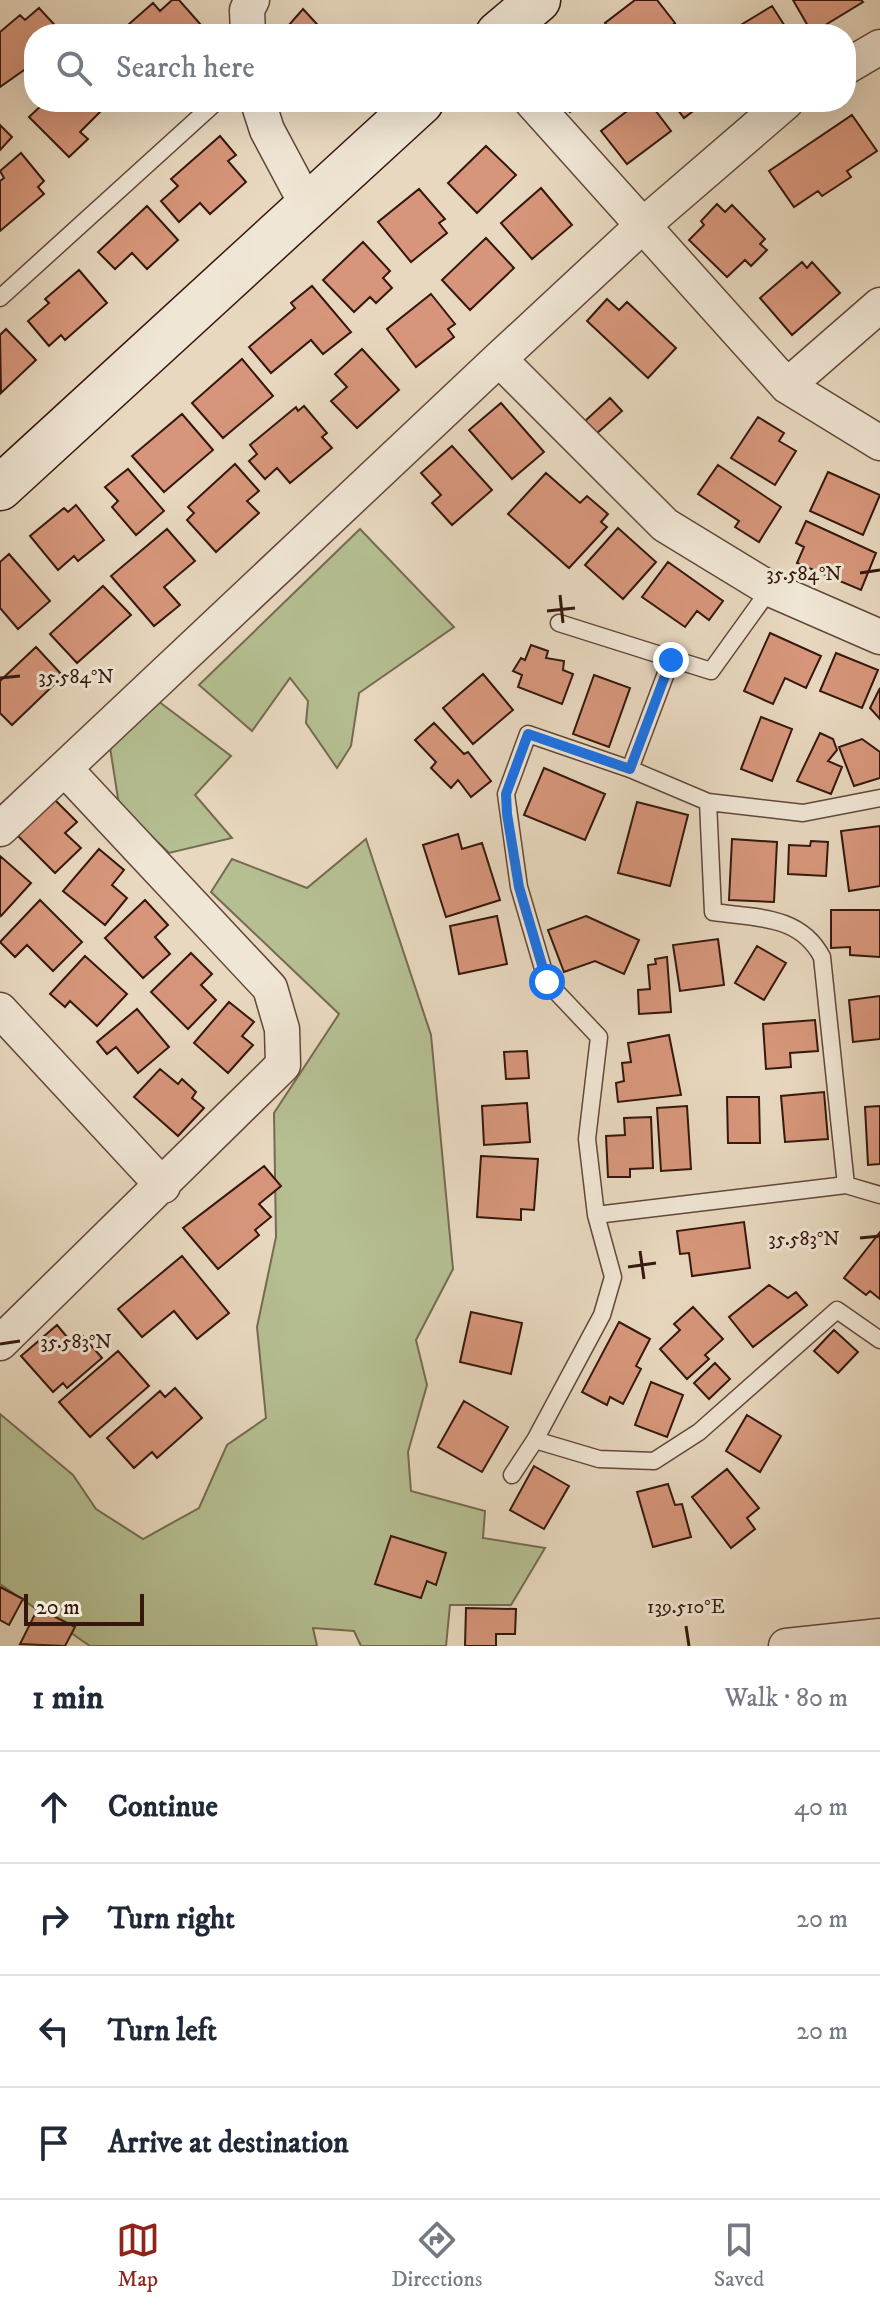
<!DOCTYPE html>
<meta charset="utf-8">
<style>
:root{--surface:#fff;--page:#f6f6f7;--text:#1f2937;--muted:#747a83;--line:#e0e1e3;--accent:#8f2418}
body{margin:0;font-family:"IM FELL DW Pica",serif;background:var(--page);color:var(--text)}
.scale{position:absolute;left:24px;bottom:20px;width:120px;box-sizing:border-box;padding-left:8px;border:4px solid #35170d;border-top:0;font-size:22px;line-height:28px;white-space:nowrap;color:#35170d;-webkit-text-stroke:6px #f0e6d5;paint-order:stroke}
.stop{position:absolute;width:24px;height:24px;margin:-18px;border:6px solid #1a73e8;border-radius:50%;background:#fff}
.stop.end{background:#1a73e8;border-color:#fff;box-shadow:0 2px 8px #0008}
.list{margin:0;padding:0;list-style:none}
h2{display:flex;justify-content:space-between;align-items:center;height:104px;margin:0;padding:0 32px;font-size:34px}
h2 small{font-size:26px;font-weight:400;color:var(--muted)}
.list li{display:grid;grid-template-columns:52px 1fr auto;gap:24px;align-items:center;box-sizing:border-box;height:112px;padding:0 32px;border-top:2px solid var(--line)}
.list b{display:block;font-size:30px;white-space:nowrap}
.list em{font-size:26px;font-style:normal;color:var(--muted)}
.icon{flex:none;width:44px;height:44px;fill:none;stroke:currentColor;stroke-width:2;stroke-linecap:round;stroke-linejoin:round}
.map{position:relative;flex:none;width:880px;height:1646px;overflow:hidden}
.search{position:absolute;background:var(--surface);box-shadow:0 8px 32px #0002;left:24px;right:24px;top:24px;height:88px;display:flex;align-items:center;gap:20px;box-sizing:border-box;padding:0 28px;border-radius:32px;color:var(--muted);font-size:30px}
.sheet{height:552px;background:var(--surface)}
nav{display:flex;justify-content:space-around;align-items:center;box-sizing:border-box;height:112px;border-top:2px solid var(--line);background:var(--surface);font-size:22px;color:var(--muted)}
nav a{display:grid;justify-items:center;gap:4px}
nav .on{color:var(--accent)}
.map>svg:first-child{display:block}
.green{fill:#b5bf92;stroke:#756b50;stroke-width:2}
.building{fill:#d7967b;stroke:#35170d;stroke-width:2}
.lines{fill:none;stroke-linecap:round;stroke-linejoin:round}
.lane-casing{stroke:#62473a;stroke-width:19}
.street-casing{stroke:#62473a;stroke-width:37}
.secondary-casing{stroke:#35170d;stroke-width:47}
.lane{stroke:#f0e6d5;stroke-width:16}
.street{stroke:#f0e6d5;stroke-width:34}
.secondary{stroke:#f0e6d5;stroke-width:44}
.route{stroke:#1a73e8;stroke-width:10}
.ticks{fill:none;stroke:#35170d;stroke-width:3}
.ticks-label{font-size:20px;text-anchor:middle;fill:#35170d;stroke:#f0e6d5;stroke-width:6;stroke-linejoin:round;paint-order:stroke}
</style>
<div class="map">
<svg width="880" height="1646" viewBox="0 0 880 1646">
<rect width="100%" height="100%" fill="#e8d8bf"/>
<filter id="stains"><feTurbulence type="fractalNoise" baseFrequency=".0025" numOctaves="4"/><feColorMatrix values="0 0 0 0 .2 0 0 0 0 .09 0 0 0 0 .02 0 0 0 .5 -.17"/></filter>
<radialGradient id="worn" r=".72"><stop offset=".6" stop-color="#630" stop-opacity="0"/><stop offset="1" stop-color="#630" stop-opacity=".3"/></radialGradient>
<path class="green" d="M360,529l94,98 -95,66 -8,53 -14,22 -31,-45 2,-22 -18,-23 -38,53 -53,-46z
M158,701l73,55 -36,39 37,43 -63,15 -50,-48 -10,-64z
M366,839l65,196 22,234 -37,71 11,45 -19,67 3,39 74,20 -2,27 62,10 -34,57h-61l-4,41h-85l-7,-15 -41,-3 4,18h-227l-90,-62v-170l73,61 23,34 47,30 56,-31 28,-63 39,-27 -9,-91 19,-90 -2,-124 65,-99 -128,-122 21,-33 75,29z"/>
<path class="building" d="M172,0h7l30,34h-71l-9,-10 24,-21 7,8z
M635,0h22l18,23 -13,11h-48l-9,-11z
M793,0h68l2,2 -51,31z
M772,6l18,28h-64z
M39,8l24,26h-29v29l-34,24v-55l20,-17 5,5z
M303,9l23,25h-45z
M45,102h55l5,5 -25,25 8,7 -19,18 -40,-40z
M561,102h20l-11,10z
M639,102h10l22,29 -44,33 -26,-33z
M672,102h33l-21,16z
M852,115l25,36 -30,20 4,6 -29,19 -4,-5 -24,16 -25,-36z
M0,125l12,12 -12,13z
M220,136l16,19 -8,6 18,21 -36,32 -10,-11 -21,19 -18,-21 17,-15 -7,-7z
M486,146l30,29 -39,38 -29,-30z
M21,153l23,28 -6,6 6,7 -44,37v-50l4,-3 -4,-7z
M541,188l31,37 -40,34 -31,-36z
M419,189l26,30 -6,4 8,10 -36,29 -33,-40z
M717,204l8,8 7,-7 33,34 -5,5 7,6 -16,16 -6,-6 -18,17 -38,-37 15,-15 -3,-4z
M147,206l31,34 -31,29 -15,-16 -17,16 -17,-17z
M486,238l28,30 -44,42 -28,-30z
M363,242l27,29 -7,7 9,10 -16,15 -6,-6 -16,15 -31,-32z
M802,262l5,6 5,-6 28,31 -48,42 -32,-37z
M79,270l28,33 -42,37 -4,-5 -12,11 -21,-25 21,-18 -4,-4z
M312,286l39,46 -28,22 -12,-14 -40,33 -22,-26 46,-39 -4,-5z
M431,294l24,30 -7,5 6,8 -38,30 -29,-38z
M607,299l12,11 8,-8 49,46 -28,30 -61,-57z
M6,329l30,31 -35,33 -1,-58z
M362,349l37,41 -42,38 -26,-27 16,-14 -12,-13z
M242,359l31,37 -50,42 -31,-35z
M610,398l12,13 -26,23 -11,-13z
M501,403l43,49 -32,27 -43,-49z
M304,406l23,27 -5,4 10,11 -42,35 -13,-15 -12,11 -16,-18 8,-7 -7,-9 46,-38 2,4z
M182,414l31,36 -49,42 -32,-36z
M758,417l26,16 -5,8 17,10 -21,34 -44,-27z
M452,446l40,44 -40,35 -20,-22 9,-8 -20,-22z
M235,464l24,27 -12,10 12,12 -43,39 -29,-32 7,-7 -6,-6z
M718,465l63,42 -22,35 -24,-15 4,-6 -41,-27z
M128,469l36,42 -28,24 -24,-28 6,-6 -13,-14z
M828,472l52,23 -17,40 -53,-24z
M546,473l34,30 7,-7 21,18 -7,8 6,5 -38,41 -61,-54z
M76,505l28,35 -26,21 -4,-5 -16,14 -28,-34 34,-28 4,4z
M806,521l70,32 -15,37 -64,-27 7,-16 -8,-4z
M618,528l38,34 -33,37 -38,-34z
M167,529l28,32 -31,26 16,18 -26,21 -43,-50z
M9,554l41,47 -32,28 -18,-21v-46z
M668,562l55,39 -14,19 -12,-9 -12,16 -43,-30z
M103,586l28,29 -54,48 -27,-29z
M770,633l51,23 -15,32 -21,-10 -12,26 -29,-13z
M531,645l17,6 -2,7 18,3 -1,9 10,4 -11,30 -44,-17 4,-12 -9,-4 8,-13 4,2z
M36,647l27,29 -51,49 -12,-12v-32z
M836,653l42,17 -16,38 -42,-17z
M483,674l30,36 -40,34 -30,-36z
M594,675l36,13 -21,59 -36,-13z
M880,688v31l-10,-11z
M761,717l31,12 -20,52 -31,-12z
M434,723l30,31 4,-2 23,29 -20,16 -13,-17 -7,8 -20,-20 5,-6 -21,-22z
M820,733l13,6 4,11 -9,11 14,6 -11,27 -34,-13z
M862,739l18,13v26l-26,8 -15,-39z
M544,768l61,26 -20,46 -61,-25z
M54,799l23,23 -12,11 16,15 -26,25 -37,-37z
M637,802l51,13 -18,71 -52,-13z
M880,826v60l-31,5 -8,-60z
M458,834l4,15 20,-6 18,57 -54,17 -23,-72z
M732,839l45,3 -3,60 -45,-2z
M811,841l17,1 -2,34 -38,-2 1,-29 21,1z
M99,849l25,21 -12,15 15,13 -22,27 -42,-34z
M0,856l31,27 -30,33 -1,-2z
M40,900l42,42 -29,29 -26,-26 -12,12 -15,-15z
M145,900l23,25 -13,12 15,17 -27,24 -38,-40z
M831,910h49v47l-30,-2v-8l-19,1z
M497,916l10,48 -48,10 -9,-48z
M586,916l53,24 -15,34 -29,-13 -31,11 -16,-42z
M718,939l6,46 -44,6 -7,-46z
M757,946l29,17 -22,37 -29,-17z
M191,953l21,21 -11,11 15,15 -28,29 -37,-37z
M85,956l42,38 -30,32 -27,-25 -5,6 -15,-13z
M667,957l4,55 -32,2 -1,-24 12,-1 -2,-24 8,-1 -1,-5z
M880,996v43l-27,3 -4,-42z
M229,1002l25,20 -12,14 11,9 -25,28 -34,-30z
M137,1009l32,38 -31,26 -22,-26 -9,7 -10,-12z
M815,1020l3,31 -28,2 1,14 -25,2 -3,-45z
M669,1035l12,60 -63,7 -2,-19 8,-2 -2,-18 9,-1 -3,-19z
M527,1051l2,27 -23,1 -2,-27z
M160,1069l18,15 4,-5 14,13 -4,6 12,10 -26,28 -44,-39z
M824,1092l4,47 -43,3 -4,-46z
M727,1097h32l1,46h-32z
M527,1103l3,39 -46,3 -2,-39z
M687,1106l4,63 -30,2 -4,-63z
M880,1106v58l-12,1 -3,-58z
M651,1117l2,51 -23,1v8h-22l-2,-41 19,-1 -1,-17z
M481,1156l57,3 -4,51 -13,-1v11l-44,-3z
M264,1166l17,20 -22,18 12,13 -16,13 4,5 -41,34 -35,-41z
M744,1222l6,46 -58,8 -3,-23 -9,1 -3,-23z
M880,1232v67l-10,-8 -4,4 -22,-17z
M182,1256l47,57 -32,26 -23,-28 -32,26 -24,-28z
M769,1285l19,13 8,-6 11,13 -54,42 -24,-30z
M693,1307l30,32 -18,16 4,4 -22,20 -27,-30 20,-19 -6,-6z
M471,1312l51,11 -11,51 -51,-12z
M619,1322l31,17 -14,27 5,3 -18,35 -13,-7 -3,8 -25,-13z
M57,1325l15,18 10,-8 20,23 -35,30 -4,-5 -10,9 -32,-36z
M834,1330l24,22 -20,21 -24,-22z
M118,1351l31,35 -59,51 -31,-35z
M715,1363l15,16 -21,20 -15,-16z
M651,1382l32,13 -16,42 -32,-12z
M175,1388l27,30 -45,40 -5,-6 -18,16 -27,-30 53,-47 5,6z
M464,1401l44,26 -26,45 -44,-25z
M747,1415l34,21 -21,36 -34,-21z
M534,1466l35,20 -25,43 -34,-19z
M727,1469l32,39 -12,10 8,11 -24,19 -39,-51z
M668,1484l7,21 7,-1 9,33 -38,10 -16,-55z
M391,1536l55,17 -10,32 -9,-4 -6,17 -46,-14z
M0,1587l23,12 -14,26 -9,-5z
M38,1608l37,19 -10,19 -45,-2z
M466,1608l50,1 -1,25h-19v12h-31z"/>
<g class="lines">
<defs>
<path id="lane" d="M0,298l216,-196
M559,623l152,48 59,-82
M630,769l41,-109
M846,1185l-24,-228c-22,-42 -66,-39 -109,-45l-5,-110 95,11 77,-15
M596,1215l250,-30 34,10
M535,1440l64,19 55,2 45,-29 138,-122 43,30
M512,1475l23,-35 67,-125 11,-38 -17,-62 -9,-76 12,-102 -52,-55 -28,-95 -13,-93 22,-60 102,35 78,33"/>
<path id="street" d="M248,34l-1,-24 5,-10
M846,67l34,-20
M258,102l9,28 40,75
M532,102l255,284 93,57
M499,359l166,166 105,64 110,48
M787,386l93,-81
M0,829l499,-470 142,-132 145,-125
M0,1010l163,176
M0,1343l283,-278 -1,-36 -12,-41 -205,-219
M786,1646l94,-10"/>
<path id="secondary" d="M498,34l40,-34
M0,488l421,-386"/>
</defs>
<use href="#lane" class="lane-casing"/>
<use href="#street" class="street-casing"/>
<use href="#secondary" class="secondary-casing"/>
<use href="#lane" class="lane"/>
<use href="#street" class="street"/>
<use href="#secondary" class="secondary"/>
</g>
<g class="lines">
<path class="route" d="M547,982l-28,-95 -12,-73 -1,-20 22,-60 102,35 41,-109"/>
</g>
<path class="ticks" d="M860,573l20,-3M560,595l3,28M547,611l28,-3M0,678l20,-2M860,1238l20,-2M640,1251l4,28M628,1267l28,-4M0,1344l20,-3M686,1626l3,20"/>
<g class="ticks-label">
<text x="804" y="580">35.584°N</text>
<text x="76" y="683">35.584°N</text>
<text x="804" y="1245">35.583°N</text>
<text x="76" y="1348">35.583°N</text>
<text x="686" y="1613">139.510°E</text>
</g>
<rect width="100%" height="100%" filter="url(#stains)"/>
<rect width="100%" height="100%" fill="url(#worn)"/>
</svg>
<div class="scale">20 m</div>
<div class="stop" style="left:547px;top:982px"></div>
<div class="stop end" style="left:671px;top:660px"></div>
<div class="search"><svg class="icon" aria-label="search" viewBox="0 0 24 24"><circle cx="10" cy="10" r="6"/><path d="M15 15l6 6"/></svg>Search here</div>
</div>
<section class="sheet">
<h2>1 min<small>Walk · 80 m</small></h2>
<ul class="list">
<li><svg class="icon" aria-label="ahead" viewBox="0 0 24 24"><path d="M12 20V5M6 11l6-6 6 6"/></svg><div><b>Continue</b></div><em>40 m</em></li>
<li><svg class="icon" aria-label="right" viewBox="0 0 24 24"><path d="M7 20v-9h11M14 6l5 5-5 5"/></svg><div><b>Turn right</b></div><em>20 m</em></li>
<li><svg class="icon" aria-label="left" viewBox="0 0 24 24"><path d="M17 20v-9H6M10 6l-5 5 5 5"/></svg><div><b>Turn left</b></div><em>20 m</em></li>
<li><svg class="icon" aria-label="arrive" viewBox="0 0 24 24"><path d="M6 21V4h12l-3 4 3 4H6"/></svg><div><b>Arrive at destination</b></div></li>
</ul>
</section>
<nav>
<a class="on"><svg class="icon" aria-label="map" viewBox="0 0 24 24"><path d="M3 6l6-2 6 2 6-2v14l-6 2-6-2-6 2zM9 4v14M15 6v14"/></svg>Map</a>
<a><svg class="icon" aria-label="directions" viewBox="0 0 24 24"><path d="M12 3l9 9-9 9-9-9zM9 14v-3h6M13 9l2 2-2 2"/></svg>Directions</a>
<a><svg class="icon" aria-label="saved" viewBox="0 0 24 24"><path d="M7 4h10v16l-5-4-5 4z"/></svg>Saved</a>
</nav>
